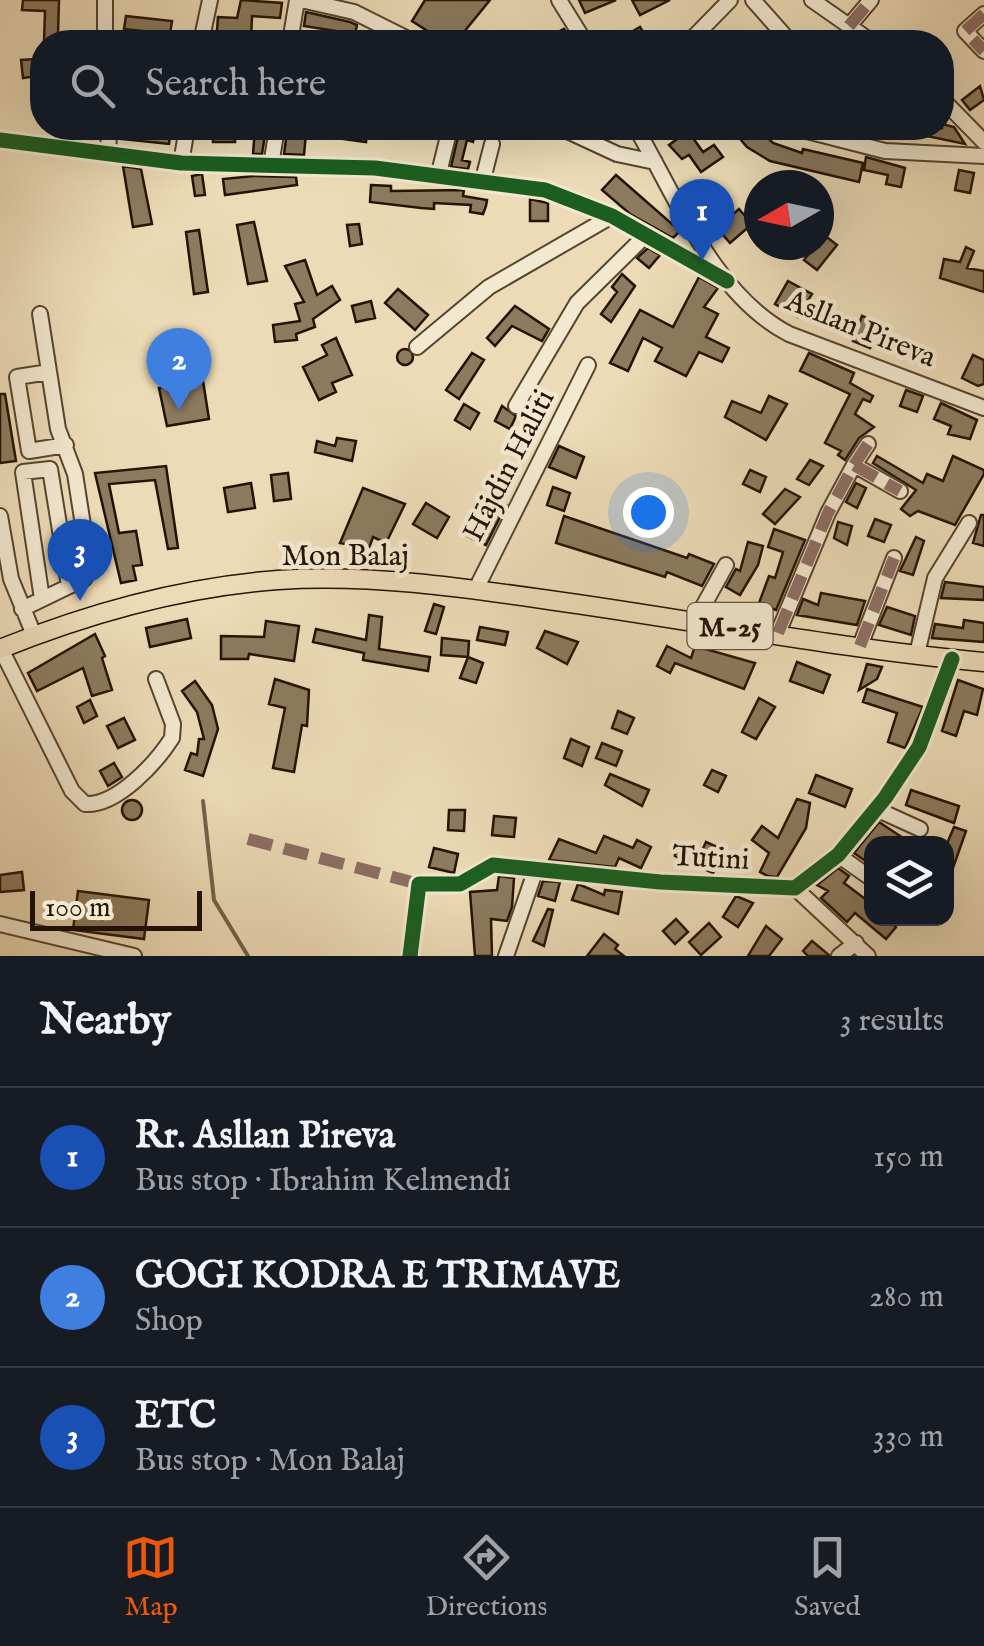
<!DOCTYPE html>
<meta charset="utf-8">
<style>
:root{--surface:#171b24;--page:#20242c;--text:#f1f3f6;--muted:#9ea1a6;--line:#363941;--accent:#ea580c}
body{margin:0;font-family:"IM FELL English",serif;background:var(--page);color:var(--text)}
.controls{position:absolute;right:30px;bottom:30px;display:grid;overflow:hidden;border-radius:20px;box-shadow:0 10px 40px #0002}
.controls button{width:90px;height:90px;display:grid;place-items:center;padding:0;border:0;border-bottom:2px solid var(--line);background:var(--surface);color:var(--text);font:50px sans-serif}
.compass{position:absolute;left:744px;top:170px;width:90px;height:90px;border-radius:50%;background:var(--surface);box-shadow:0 10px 40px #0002;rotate:261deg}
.scale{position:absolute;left:30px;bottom:25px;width:172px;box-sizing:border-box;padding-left:10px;border:5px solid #241300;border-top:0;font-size:28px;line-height:35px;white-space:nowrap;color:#241300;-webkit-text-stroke:8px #f3e8d0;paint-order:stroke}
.you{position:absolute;left:648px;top:512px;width:35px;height:35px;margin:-25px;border:8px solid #fff;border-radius:50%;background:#1a73e8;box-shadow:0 0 0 15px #1a73e833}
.badge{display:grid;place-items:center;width:65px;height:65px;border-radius:50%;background:var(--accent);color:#fff;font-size:32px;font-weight:700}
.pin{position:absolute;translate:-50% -82px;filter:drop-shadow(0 2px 5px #0008)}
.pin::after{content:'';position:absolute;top:52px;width:35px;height:30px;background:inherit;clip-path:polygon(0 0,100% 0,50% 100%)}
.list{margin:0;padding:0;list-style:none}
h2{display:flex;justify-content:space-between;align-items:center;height:130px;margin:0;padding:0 40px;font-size:42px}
h2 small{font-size:32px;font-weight:400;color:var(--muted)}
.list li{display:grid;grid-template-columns:65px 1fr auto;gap:30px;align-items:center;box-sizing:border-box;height:140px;padding:0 40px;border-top:2px solid var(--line)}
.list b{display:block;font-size:38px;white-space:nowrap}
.list p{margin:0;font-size:32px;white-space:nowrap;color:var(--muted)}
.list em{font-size:32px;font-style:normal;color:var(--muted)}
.icon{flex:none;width:55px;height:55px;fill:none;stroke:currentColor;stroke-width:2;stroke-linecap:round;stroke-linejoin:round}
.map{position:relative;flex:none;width:984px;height:956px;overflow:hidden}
.search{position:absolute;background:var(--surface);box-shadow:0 10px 40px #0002;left:30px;right:30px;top:30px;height:110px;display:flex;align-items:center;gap:25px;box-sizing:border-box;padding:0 35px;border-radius:40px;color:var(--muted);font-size:38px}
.sheet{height:550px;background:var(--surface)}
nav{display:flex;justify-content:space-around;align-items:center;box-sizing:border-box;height:140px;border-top:2px solid var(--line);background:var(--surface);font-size:28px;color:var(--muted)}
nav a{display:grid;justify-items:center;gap:5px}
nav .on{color:var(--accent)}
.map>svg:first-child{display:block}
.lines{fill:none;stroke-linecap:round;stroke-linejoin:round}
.stream{stroke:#736248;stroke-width:4}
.building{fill:#8c7b5f;stroke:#241300;stroke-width:2.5}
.minor-casing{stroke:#56452e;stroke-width:18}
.major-casing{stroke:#241300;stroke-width:21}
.minor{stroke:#f3e8d0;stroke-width:14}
.major{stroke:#ecdbb6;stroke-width:18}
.quiet{stroke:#8d6e63;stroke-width:12;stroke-dasharray:25 12;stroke-linecap:butt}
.cycleway-casing{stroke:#f3e8d0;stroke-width:21}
.cycleway{stroke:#1b5e20;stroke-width:15}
.labels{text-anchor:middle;stroke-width:9;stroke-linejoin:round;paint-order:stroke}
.shield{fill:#f3e8d0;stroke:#62533e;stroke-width:2.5}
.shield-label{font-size:28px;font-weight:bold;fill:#241300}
.street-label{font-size:30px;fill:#241300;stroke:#f3e8d0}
</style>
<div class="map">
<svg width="984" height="956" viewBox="0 0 984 956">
<rect width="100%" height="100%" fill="#ecdbb6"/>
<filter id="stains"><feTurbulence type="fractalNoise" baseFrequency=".002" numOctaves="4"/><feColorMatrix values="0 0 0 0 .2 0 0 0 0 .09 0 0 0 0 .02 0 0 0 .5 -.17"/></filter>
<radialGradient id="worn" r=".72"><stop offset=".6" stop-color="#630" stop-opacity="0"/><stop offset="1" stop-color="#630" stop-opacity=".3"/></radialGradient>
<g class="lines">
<path class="stream" d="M203,801l11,99 34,56"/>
</g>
<path class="building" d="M23,0h36l-1,35 34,-2 1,9h-49l1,-31 -23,-1z
M241,0l41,3 -2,15 -28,-2 -1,24 -14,-1 1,-7 -21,-1 1,-14 19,1z
M425,0h65l-26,32 16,10h-35l-33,-21z
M579,0h37l-31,13z
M632,0h38l-30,15z
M306,12l44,10 7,3 -2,9 -51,-8z
M126,16l46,5 -2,13 -46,-5z
M640,27l9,15h-35z
M564,29l8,13h-34z
M36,59l1,17 -14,2 -2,-18z
M980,86l4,14 -14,10 -8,-10z
M942,124l12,3 11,17 -62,-13 39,-3z
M122,128h49l-2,16 -48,-5z
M213,128h22v14h-22z
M255,128h11l-4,26h-9z
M344,128h23l-1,14 -23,-3z
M460,128h17l-4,14 -6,-2 -5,20 8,2 -2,7 -17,-2z
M731,128h26l16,15 29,10 1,-4 60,14 -4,19 -89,-21 -23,-14z
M688,131l15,21 11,-7 9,12 -22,15 -12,-17 -7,4 -13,-14z
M287,132l19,1 -2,22 -20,-1z
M866,157l39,11 -4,19 -15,-3 2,-9 -24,-5z
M123,166l18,3 11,55 -19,3z
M959,170l15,3 -4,20 -15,-3z
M202,174l3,21 -10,1 -3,-20z
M616,175l64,56 -7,7 -43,-24 -28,-24z
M254,176l42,1 1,8 -72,10 -2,-16z
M371,185l20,1v5l73,-1 -1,6 24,4 -1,6 -3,8 -13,-2 1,-7 -37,-2v6l-13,-1 -51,-6z
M530,199l18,4v18h-18z
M739,209l13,15 -22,19 -13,-15z
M254,222l13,59 -19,3 -11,-59z
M359,224l3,20 -12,2 -3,-21z
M199,230l9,62 -14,2 -8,-62z
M824,235l13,10 -20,25 -13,-10z
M966,247l8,4 -7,17 17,3v21l-44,-14 4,-19 16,3z
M648,248l12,7 -11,13 -12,-10z
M305,260l12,35 15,-9 8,14 -27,19 2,8 -19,7 1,6 -22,2 -2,-17 27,-4 -5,-17 9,-2 -19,-36z
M622,274l13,12 -24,36 -10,-8 16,-22 -5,-5z
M699,277l19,11 -14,19 14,7 -12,23 23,11 -7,14 -23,-10 -13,24 -31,-15 7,-13 -19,-10 -15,33 -18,-8 30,-53 33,17z
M788,281l24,13 -14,23 -23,-13z
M398,289l30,26 -13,15 -30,-27z
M371,301l4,17 -19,4 -4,-16z
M515,306l34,23 -7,12 -30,-15 -17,20 -8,-8z
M862,316l18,7 -10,25 -17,-7z
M336,338l16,37 -20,8 4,9 -17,8 -16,-33 24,-12 -5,-10z
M397 357a8 8 0 1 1 16 0a8 8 0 1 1-16 0Z
M472,353l12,7 -25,39 -13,-9z
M809,353l45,20 -4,10 23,13 -3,6 -7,-3 -8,15 19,13 -15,11 -14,22 -7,-5 3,-4 -16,-8 25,-49 -50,-23z
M973,355l11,5v24l-6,2 -16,-8z
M203,381l6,38 -42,7 -8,-38z
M906,390l17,6 -6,16 -17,-6z
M0,394h5l11,67 -16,2z
M769,396l18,8 -21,36 -41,-23 7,-16 29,12z
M941,403l36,17 -7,19 -22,-5 3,-8 -17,-7z
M464,404l15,9 -9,16 -15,-9z
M502,406l14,10 -6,13 -15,-8z
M516,429l17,8 -7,15 -17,-8z
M337,438l19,3 -4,20 -37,-9 2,-11 18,5z
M559,446l25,11 -8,21 -27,-11z
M877,456l46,27 4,-9 16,7 10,-25 31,14v4l-29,51 -37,-14 -8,5 -9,-7 15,-19 -43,-27z
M810,460l13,6 -14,19 -12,-6z
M166,466l12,82 -10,1 -13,-69 -46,4 10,49 17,-2 6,34 -9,1 3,14 -15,3 -26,-110z
M750,470l16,7 -6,15 -17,-8z
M288,473l3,26 -17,2 -3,-26z
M251,483l4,25 -27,4 -4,-24z
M856,483l10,5 -9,20 -11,-6z
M553,487l17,6 -6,18 -17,-6z
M363,488l42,16 -19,39 -13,-6 -4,11 -29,-5z
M785,489l15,8 -25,27 -12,-10z
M483,494l23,11 -20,40 -23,-11z
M426,503l23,14 -12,21 -24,-14z
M981,515h3v31l-11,-3z
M564,516l123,42 2,-4 25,10 -12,22 -35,-14 -2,5 -109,-34z
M875,519l16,6 -7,17 -16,-6z
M838,522l14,4 -5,19 -13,-7z
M774,529l31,11 -29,70 -17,-7 10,-27 6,2 8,-26 -15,-5z
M916,537l8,4 -11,34 -13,-4z
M748,542l15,4 -5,19 -18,30 -14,-8 10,-18 4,2z
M945,582l39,5v13l-43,-2z
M821,593l44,8 -8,24 -60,-10 6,-16 15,6z
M434,604l10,3 -8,27 -11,-3z
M887,607l28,9 -4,19 -32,-10z
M369,615l13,2 -3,32 51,8 -2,14 -65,-11 1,-7 -51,-11 3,-13 50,11z
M187,619l4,19 -41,9 -4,-19z
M964,620l20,3v19l-52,-4 3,-14 28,4z
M266,621l33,5 -5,35 -45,-7 -1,5h-27v-23l43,1z
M480,627l28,5 -3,13 -28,-5z
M545,631l33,11 -11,22 -30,-16z
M95,634l10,22 -3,2 10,32 -20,6 -9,-28 -46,23 -9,-18z
M442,638l27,3 -1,16 -27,-2z
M667,646l24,12 4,-12 60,17 -11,26 -69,-26 -5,10 -13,-7z
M468,657l15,6 -7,20 -16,-5z
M797,662l33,13 -7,18 -33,-12z
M867,664l15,3 -5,12 -18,11z
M275,679l34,11 -2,36 -5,-1 -8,47 -21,-4 12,-60 -16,-4z
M958,680l25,9 -6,26 -13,-4 -8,25 -14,-5z
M195,681l17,24 6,24 -15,47 -18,-6 6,-17 6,2 2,-16h5l-7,-27 -15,-21z
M867,689l56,18 -18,41 -17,-6 9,-29 -34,-11z
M759,698l16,9 -19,32 -14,-7z
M90,700l7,16 -13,7 -7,-16z
M618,711l16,7 -7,16 -15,-6z
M124,718l11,22 -17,8 -11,-22z
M571,739l18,8 -7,19 -18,-8z
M602,743l20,8 -6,15 -20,-8z
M114,763l8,14 -14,9 -8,-15z
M712,770l14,6 -8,16 -14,-7z
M610,774l39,16 -7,16 -37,-21z
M816,775l36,14 -7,18 -36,-14z
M911,790l48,16 -5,17 -48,-18z
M797,799l13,4 -4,25 -29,49 -9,-1 -8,-4 9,-19 -17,-13 10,-14 16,12z
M122 810a10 10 0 1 1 20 0a10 10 0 1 1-20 0Z
M449,810h16l-1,21 -16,-1z
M494,816l22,2 -2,19 -22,-2z
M879,822l33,22h-40l-5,18 -13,-9z
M954,827l12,4 -18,51 -2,-36z
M604,836l29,12 4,-8 14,7 -10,21 -22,-10 -4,9 -66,-7 10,-21 37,14z
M675,841l26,12 5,-11 18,8 -11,23 -38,-17z
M434,848l24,6 -4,19 -25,-6z
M838,868l11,8 -5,7 28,21v14h14l10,9 -10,12 -31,-26 -8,9 -26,-24 7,-7 -11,-6z
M22,872l2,18 -24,2v-17z
M499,876l15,2 -2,29 -5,14 -16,-2 1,37h-17l-5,-64 27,-2z
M543,881l17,1 -5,19 -17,-5z
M578,884l26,11 1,-5 17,2 -4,22 -46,-14z
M78,891l71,9 -5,39 -71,-9z
M736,896l17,7 -15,24 -15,-10z
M548,909l5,1 -9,36 -11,-5z
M676,919l12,13 -13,12 -12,-13z
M709,923l12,14 -20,18 -12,-13z
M766,926l16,13 -13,17h-21z
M604,934l14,11 -3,4 9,7h-37z
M812,941l17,14v1h-21l-5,-5z"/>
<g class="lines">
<defs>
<path id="minor" d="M105,0v42
M301,0l53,12 60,30
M559,0l26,42
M753,0l31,35
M812,0l60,42
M984,14l-19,17 19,20
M849,26l22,-26
M201,42l9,-42
M290,42l7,-42
M689,42l41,-42
M942,99l42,43
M108,128l1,24
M561,128l56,26 38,8
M636,128c41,70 78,167 153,206l195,74
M795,128l90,23 99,5
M0,140l181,23 194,5 170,22 67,26 115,65
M181,163l6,-35
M271,165l6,-37
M438,177l12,-49
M482,183l10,-39
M417,347l72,-60 123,-71
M49,372l-32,5 12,74 37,-6
M516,406l61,-103 68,-67
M854,465l14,-21
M0,516l11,63 23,56
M476,589l112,-224
M42,599l-19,-127 27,-3 19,117
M22,609l62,-30 6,-9 -15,-96 -17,-45 -18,-115
M695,621l31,-56
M778,633l50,-120 26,-48 46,26
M860,646l34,-88
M1,649l71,142 13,13c32,2 71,-41 87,-66l1,-14 -17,-45
M917,654l18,-76 34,-55
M876,809l44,20
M838,855l34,24
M795,888l73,68
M0,924l134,32
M410,956l9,-72h41l33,-19 167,17 135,6 43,-33 47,-57 34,-51 33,-88
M506,956l30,-87
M839,956l17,-13"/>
<path id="major" d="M0,649c89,-36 182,-62 278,-69 91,-6 181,7 271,20 145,20 290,49 435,62"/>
</defs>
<use href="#minor" class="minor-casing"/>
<use href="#major" class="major-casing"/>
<use href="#minor" class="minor"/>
<use href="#major" class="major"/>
<path class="quiet" d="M984,14l-19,17 19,20
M849,26l22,-26
M854,465l14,-21
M778,633l50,-120 26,-48 46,26
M860,646l34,-88
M248,839l171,45"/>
<defs>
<path id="cycleway" d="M0,140l181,23 194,5 170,22 67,26 115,65
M410,956l9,-72h41l33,-19 167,17 135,6 43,-33 47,-57 34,-51 33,-88"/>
</defs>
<use href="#cycleway" class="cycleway-casing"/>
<use href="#cycleway" class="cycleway"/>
</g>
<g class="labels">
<rect class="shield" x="687.5" y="603" width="85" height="46" rx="8"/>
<g class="shield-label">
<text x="730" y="636">M-25</text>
</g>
<g class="street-label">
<text transform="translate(861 328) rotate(22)" y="10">Asllan Pireva</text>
<text transform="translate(508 465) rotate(-63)" y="10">Hajdin Haliti</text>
<text x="345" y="565">Mon Balaj</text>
<text transform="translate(711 857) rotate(3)" y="10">Tutini</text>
</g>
</g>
<rect width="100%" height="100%" filter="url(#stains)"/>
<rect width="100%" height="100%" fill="url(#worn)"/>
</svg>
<div class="controls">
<button><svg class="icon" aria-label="layers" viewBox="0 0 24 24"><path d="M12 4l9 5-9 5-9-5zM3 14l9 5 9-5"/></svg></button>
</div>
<svg class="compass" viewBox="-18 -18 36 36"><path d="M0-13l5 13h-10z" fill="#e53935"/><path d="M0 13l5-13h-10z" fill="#9ea1a6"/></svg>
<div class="scale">100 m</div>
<div class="you"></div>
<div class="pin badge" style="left:702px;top:261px;background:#1a4fb4">1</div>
<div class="pin badge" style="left:179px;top:410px;background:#3f7fe0">2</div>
<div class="pin badge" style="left:80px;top:601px;background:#1a4fb4">3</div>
<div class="search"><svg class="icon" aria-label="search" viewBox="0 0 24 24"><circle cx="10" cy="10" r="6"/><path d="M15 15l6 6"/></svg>Search here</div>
</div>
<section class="sheet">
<h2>Nearby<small>3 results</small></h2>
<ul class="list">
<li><span class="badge" style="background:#1a4fb4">1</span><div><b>Rr. Asllan Pireva</b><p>Bus stop · Ibrahim Kelmendi</p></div><em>150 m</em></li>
<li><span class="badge" style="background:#3f7fe0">2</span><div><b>GOGI KODRA E TRIMAVE</b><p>Shop</p></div><em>280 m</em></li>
<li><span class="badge" style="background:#1a4fb4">3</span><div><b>ETC</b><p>Bus stop · Mon Balaj</p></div><em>330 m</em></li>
</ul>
</section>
<nav>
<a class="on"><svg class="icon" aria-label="map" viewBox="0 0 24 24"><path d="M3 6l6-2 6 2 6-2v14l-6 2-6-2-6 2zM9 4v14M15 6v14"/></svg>Map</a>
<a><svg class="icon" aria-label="directions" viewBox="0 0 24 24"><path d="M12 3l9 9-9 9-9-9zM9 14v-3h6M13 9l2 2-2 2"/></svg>Directions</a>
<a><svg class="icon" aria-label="saved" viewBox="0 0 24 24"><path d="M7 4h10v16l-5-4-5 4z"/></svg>Saved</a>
</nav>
